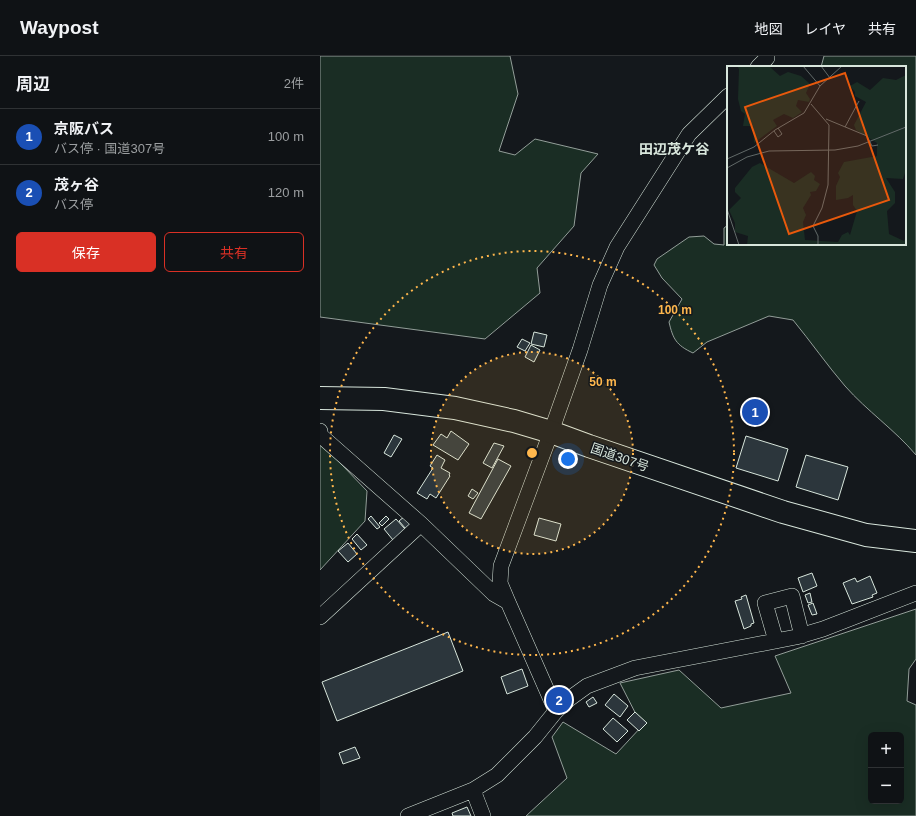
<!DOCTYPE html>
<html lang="ja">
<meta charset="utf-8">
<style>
:root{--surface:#0f1215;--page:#1d2022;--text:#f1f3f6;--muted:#9b9ea0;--line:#2f3234;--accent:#d93025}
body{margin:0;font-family:Arial,"Noto Sans JP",sans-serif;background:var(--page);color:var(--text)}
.controls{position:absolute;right:12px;bottom:12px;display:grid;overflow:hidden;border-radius:6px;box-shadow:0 4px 16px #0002}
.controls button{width:36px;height:36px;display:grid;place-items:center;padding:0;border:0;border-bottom:1px solid var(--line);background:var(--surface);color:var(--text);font:20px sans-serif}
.you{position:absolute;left:248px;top:403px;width:14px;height:14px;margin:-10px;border:3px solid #fff;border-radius:50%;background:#1a73e8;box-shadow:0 0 0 6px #1a73e833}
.badge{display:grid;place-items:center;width:26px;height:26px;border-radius:50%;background:var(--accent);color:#fff;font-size:13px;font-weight:700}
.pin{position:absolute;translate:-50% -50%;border:2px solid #fff;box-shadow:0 1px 4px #0006}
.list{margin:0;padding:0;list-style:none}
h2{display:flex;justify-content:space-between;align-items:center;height:52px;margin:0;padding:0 16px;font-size:17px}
h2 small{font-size:13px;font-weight:400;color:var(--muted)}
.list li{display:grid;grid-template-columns:26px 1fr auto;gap:12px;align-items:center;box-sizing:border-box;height:56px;padding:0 16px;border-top:1px solid var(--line)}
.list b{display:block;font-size:15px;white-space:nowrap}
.list p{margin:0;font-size:13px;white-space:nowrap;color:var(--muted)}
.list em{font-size:13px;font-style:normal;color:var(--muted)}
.actions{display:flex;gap:8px;padding:12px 16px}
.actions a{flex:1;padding:9px 0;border:1px solid var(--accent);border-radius:6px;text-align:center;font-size:14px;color:var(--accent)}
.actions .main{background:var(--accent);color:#fff}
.map{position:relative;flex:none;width:596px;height:760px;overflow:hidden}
header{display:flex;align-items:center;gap:24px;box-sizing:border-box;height:56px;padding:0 20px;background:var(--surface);border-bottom:1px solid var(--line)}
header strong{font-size:19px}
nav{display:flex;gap:22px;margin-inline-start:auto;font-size:14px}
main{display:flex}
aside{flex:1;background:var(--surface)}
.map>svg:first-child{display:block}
.green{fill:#1a2d24;stroke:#939e99;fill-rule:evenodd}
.building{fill:#2c363c;stroke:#d8e6dc}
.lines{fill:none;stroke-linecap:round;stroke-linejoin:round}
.minor-casing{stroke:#d8e6dc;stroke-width:16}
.highway-casing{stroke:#d8e6dc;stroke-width:24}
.minor{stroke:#14181c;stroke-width:15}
.highway{stroke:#14181c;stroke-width:22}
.ring{fill:none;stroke:#ffb74d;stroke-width:2;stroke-dasharray:2 4}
.labels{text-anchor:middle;stroke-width:3;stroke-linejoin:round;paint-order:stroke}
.street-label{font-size:13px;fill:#d8e6dc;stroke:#14181c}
.neighbourhood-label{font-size:14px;font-weight:bold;fill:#d8e6dc;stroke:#14181c}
.inset-road{fill:none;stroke:#626a69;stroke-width:1}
.view{fill:#e8590c;fill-opacity:0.15;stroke:#e8590c;stroke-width:2}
.inset-edge{fill:none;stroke:#d8e6dc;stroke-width:2}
.centre{fill:#ffb74d;stroke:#14181c;stroke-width:2}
.ring-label{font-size:12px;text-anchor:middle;font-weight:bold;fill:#ffb74d;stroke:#14181c;stroke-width:3;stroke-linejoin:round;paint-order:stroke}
</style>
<header>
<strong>Waypost</strong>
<nav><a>地図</a><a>レイヤ</a><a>共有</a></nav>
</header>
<main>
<aside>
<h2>周辺<small>2件</small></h2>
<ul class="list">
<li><span class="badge" style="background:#1a4fb4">1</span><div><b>京阪バス</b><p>バス停 · 国道307号</p></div><em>100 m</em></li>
<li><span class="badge" style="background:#1a4fb4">2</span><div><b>茂ヶ谷</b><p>バス停</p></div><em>120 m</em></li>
</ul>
<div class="actions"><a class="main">保存</a><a>共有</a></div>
</aside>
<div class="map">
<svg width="596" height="760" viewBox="0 0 596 760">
<rect width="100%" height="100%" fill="#14181c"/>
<path class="green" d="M0,0h190l8,38 -19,57 16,4 20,-16 63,15 -17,19 -7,53 -37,42 3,25 -55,46 -165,-22z
M504,0h92v399c-21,-25 -49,-44 -71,-69 -18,-21 -34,-44 -52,-66l-24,-4 -62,26 -14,11c-17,-8 -20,-14 -24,-31l13,-23 -20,-21 -8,-13 3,-6 32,-22 15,-1 10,8 10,1v-17l4,-3v19h177v-177h-84z
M0,386l47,49 -2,30 -45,49z
M596,553v50l-7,10 -2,32 9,4v111h-390l41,-38 -15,-41 11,-15 53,32 26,-28 -22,-43 59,-13 42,38 70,-15 -16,-37zM551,679h30v66h-30z"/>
<path class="building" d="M214,276l13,3 -3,12 -13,-3z
M202,283l8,4 -5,8 -8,-4z
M211,289l9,5 -6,12 -9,-5z
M131,375l18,13 -11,16 -25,-15 8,-11 6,4z
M74,379l8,4 -11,18 -7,-4z
M426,380l42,13 -10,32 -42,-13z
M174,387l10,3 -12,22 -9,-5z
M117,399l8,5 -4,8 9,5 -1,2 1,1 -14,22 -6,-4 -3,5 -10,-6 16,-25 -3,-2z
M486,399l42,12 -10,33 -42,-13z
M178,403l13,7 -30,53 -12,-6z
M152,433l6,4 -5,6 -5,-3z
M51,460l9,11 -3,2 -9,-10z
M66,460l3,3 -7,7 -3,-3z
M85,460l7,8 -6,5 -7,-8z
M219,462l22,6 -5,17 -22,-6z
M76,463l9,10 -12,11 -9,-11z
M37,478l10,11 -6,5 -9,-11z
M28,487l9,11 -9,8 -10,-11z
M492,517l5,13 -14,6 -5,-14z
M550,520l7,17 -5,2 1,2 -21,7 -9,-21 12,-5 2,4z
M490,537l2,9 -4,1 -3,-8z
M426,539l8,28 -3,1v2l-7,3 -9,-28 7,-2 -1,-2z
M493,547l4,11 -5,1 -4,-10z
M128,576l15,39 -126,50 -15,-39z
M202,613l6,17 -21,8 -6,-17z
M294,638l14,12 -8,11 -15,-12z
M273,641l4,6 -8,4 -3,-5z
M315,656l12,11 -8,8 -12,-11z
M293,662l15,13 -11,11 -14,-13z
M35,691l5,11 -17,6 -4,-11z
M147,751l4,9h-18l-1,-3z"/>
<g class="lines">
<defs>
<path id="minor" d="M438,11l9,-9v-2
M0,375v4l101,89 73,70 14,8
M0,561l101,-93
M456,585l-11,-38 27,-7 10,40
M236,655l-48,-109 -8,-19 1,-17 50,-134 29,-82 20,-65 17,-38 72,-113 39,-38
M153,734l10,26
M88,760l65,-26 24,-15 38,-38 21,-26 13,-12 18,-13 48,-18 161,-31 27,-8 93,-36"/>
<path id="highway" d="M0,342l64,1 71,9 59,13 37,11 38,14 194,66 83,23 50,6"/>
</defs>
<use href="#minor" class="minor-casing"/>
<use href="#highway" class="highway-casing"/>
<use href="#minor" class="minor"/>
<use href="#highway" class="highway"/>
</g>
<circle cx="212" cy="397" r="101" fill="#ffb74d" fill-opacity=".12"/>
<g class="ring">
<circle cx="212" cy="397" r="101"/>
<circle cx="212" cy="397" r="202"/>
</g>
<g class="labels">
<g class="street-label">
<text transform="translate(300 401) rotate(19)" y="5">国道307号</text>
</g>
<g class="neighbourhood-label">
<text x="354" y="98">田辺茂ケ谷</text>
</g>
</g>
<g transform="translate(407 10)">
<rect width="179" height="179" fill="#14181c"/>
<path d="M10,0h32l11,10 8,-4 13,4 9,8 -4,9 4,6 -1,3 -11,-2 -2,6 6,6 -9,6 -9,-4 -11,6 4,6 -23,17 -1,-17h-10l2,-12 -4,-3 -3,-12 1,-30zM179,9v95l-3,9 -17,-1 9,14v11l-8,8 2,23 15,7 2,-4v8h-159l1,-9 -13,-4v-9l-6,-13 12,-12 -6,-6v-4l17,-21 8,-4 34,20 17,-11 4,4 -1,4 6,4 -4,7 -6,1 1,3 -8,13 3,7 -3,7 2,18 33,2 4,-7 6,-3 2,3 7,-24 -4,-6v-10l-5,3 -12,2v-14l4,-9 -2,-4 6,-11 33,-6v-13l-21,-13 -2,-5 12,-23 -11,-6v-4l-5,-6 7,-4 13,8 13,-12 13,2z" fill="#1a2d24"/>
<path class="inset-road" d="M76,0l17,20M94,0l9,12M84,38l18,21 -1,60 -6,23 -9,18 5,10v9M99,53l41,17 5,10 6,-1M118,61l14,-26M47,65l4,6 4,-3 -4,-6M0,93l27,-12 21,-17 29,-17 16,-27 22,-20M0,102l20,-11 22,-6 66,-1 23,-4 48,-19M0,143l12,36"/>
<path class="view" d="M118,7l44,127 -100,34 -44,-127z"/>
<rect width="179" height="179" class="inset-edge"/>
</g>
<circle cx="212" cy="397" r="6" class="centre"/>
<g class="ring-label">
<text x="355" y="258">100 m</text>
<text x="283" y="330">50 m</text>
</g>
</svg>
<div class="controls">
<button>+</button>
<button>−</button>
</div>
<div class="you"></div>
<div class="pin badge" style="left:435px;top:356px;background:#1a4fb4">1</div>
<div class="pin badge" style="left:239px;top:644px;background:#1a4fb4">2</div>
</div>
</main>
